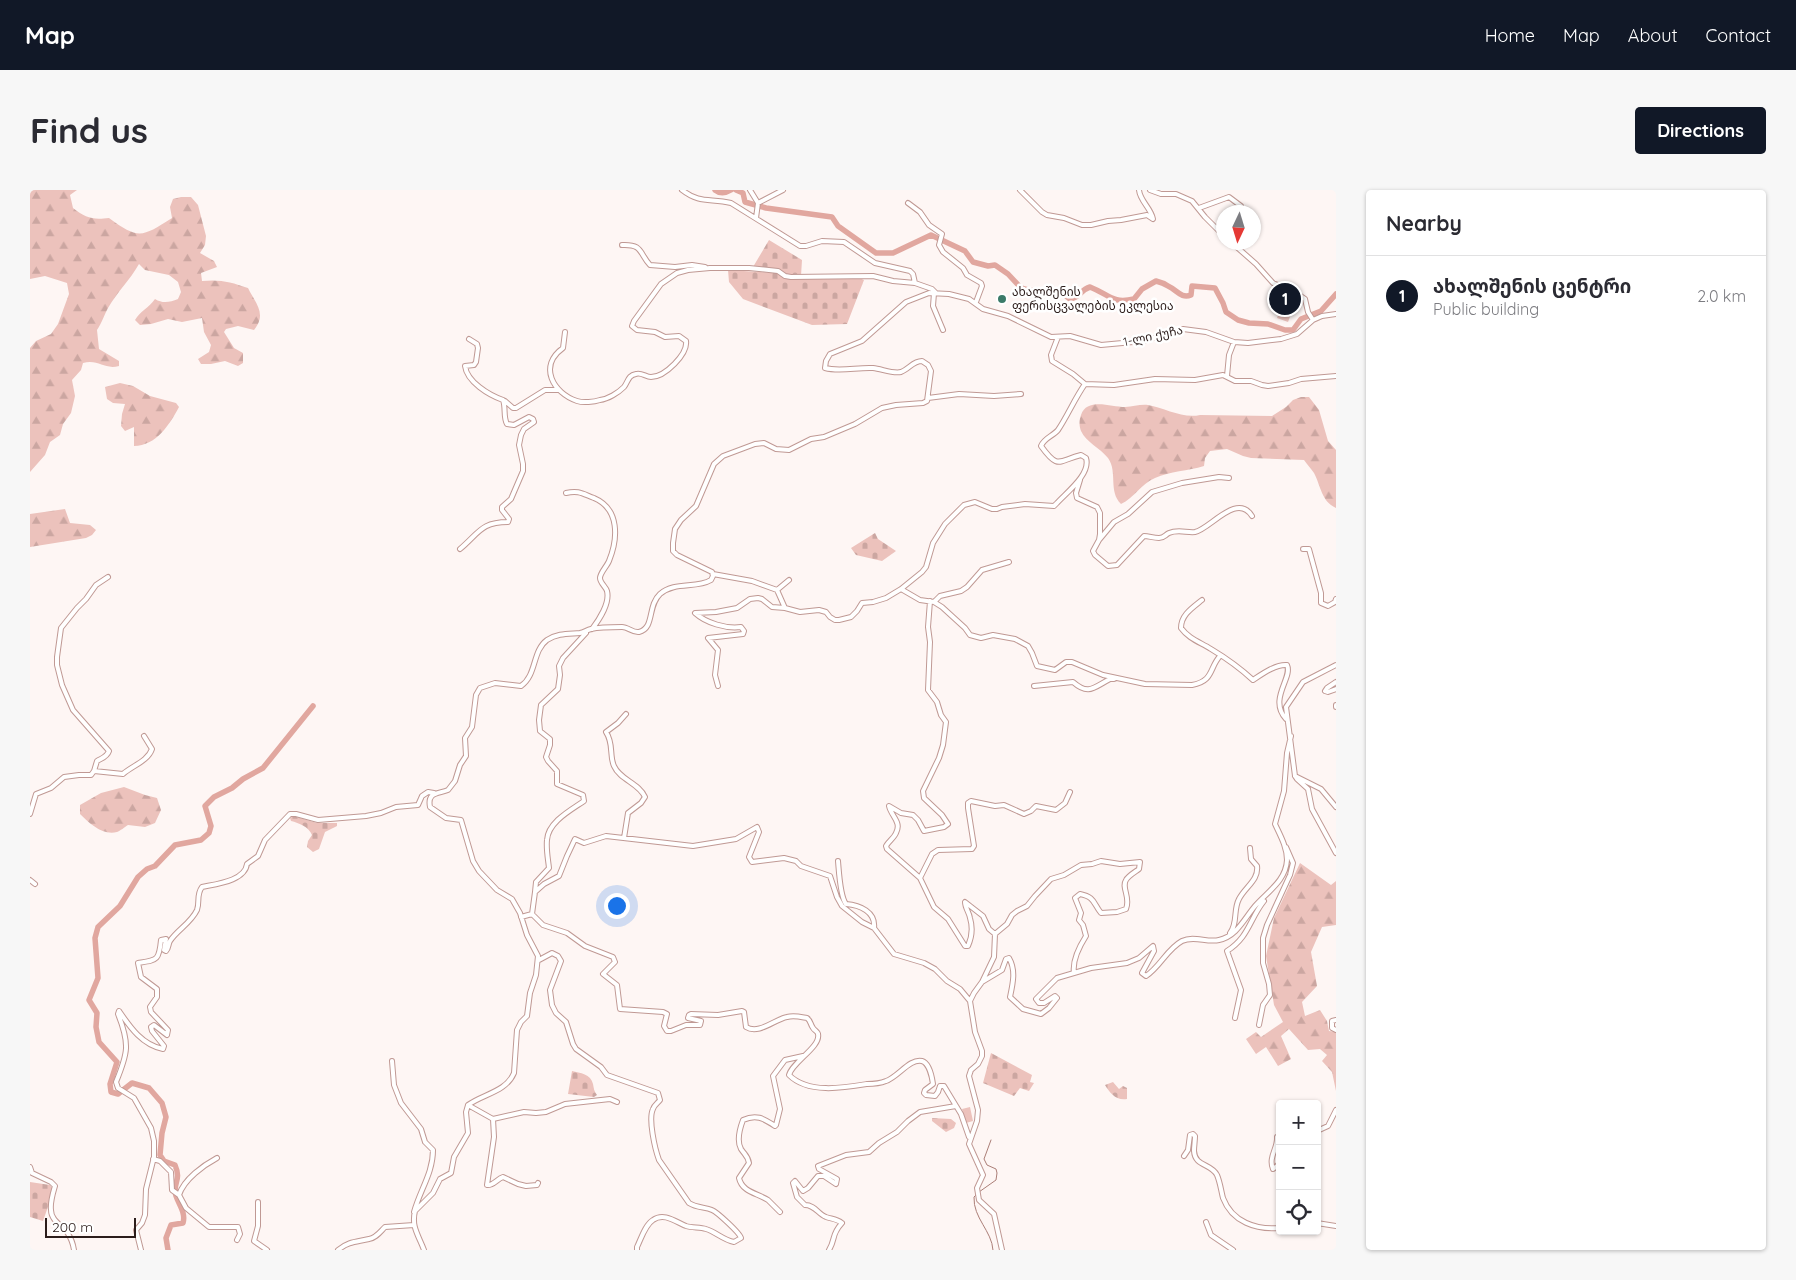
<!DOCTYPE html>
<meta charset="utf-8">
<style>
:root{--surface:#fff;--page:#f7f7f7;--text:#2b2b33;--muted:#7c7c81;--line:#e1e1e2;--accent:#111827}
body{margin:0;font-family:Quicksand,"Noto Sans Georgian",sans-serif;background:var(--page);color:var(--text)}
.controls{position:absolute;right:15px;bottom:15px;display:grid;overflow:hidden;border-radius:5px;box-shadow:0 1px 4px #0004}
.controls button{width:45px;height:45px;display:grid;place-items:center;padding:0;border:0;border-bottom:1px solid var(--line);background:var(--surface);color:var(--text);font:25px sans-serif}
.compass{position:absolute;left:1186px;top:15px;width:45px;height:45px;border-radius:50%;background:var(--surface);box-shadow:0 1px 4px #0004;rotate:184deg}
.scale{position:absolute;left:15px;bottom:12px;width:91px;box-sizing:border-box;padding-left:5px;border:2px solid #2c1d1b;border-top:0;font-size:14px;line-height:18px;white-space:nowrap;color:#2c1d1b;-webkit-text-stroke:4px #fff;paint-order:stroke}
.you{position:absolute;left:586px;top:715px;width:18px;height:18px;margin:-12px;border:4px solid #fff;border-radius:50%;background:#1a73e8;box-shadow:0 0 0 8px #1a73e833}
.badge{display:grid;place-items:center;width:32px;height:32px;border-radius:50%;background:var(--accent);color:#fff;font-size:16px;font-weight:700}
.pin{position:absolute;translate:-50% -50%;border:2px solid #fff;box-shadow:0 1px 5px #0006}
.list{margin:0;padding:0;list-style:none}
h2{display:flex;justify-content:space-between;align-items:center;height:65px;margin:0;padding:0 20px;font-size:21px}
h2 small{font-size:16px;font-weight:400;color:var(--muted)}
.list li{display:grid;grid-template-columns:32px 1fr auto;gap:15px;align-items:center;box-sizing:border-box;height:80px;padding:0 20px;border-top:1px solid var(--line)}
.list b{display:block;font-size:19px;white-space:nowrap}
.list p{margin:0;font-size:16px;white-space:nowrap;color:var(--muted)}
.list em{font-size:16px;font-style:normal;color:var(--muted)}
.icon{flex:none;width:28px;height:28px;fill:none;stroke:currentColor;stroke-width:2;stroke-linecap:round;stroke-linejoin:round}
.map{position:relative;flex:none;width:1306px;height:1060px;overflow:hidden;border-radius:5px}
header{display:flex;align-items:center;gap:30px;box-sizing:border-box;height:70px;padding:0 25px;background:var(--accent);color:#fff}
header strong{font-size:24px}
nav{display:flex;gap:28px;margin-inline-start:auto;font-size:18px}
.intro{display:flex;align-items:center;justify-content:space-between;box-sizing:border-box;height:120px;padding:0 30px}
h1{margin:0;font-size:35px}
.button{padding:12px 22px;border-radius:5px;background:var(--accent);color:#fff;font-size:18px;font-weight:700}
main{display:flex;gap:30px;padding:0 30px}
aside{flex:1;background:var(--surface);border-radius:5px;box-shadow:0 1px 4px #0004}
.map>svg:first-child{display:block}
.grass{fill:#ecc2bc}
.forest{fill:url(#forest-firs)}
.cemetery{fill:url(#cemetery-stones)}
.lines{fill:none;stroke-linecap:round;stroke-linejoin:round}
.stream{stroke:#ab7e77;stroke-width:1}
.river{stroke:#e1a79f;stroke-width:5.5}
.minor-casing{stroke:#c09994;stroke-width:6}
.minor{stroke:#fff;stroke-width:4}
.poi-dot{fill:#3b7a68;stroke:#fff;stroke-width:2}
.labels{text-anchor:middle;stroke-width:5;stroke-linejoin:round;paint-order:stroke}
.poi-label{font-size:12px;fill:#2c1d1b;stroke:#fff;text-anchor:start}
.street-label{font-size:12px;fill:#2c1d1b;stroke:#fff}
</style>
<header>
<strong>Map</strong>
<nav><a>Home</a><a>Map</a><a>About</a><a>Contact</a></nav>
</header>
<div class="intro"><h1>Find us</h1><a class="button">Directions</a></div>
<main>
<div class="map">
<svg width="1306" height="1060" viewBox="0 0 1306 1060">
<defs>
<pattern id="forest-firs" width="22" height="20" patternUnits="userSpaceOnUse" patternTransform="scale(1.25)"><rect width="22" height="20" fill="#ecc2bc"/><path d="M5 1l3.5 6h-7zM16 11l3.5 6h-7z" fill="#cba6a1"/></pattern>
<pattern id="cemetery-stones" width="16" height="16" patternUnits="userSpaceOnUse" patternTransform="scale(1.25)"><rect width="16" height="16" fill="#ecc2bc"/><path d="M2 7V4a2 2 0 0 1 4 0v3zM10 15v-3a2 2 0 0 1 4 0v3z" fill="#cba6a1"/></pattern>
</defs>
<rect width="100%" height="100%" fill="#fef6f4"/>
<path class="grass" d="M1250,120l11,4 -3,8 -11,-4z
M940,917l3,14 -7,2 -4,-14z"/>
<path class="forest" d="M0,0h47l-7,5 3,13c13,10 19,12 36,10 30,22 33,19 63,0l-2,-11 3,-8 8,-2h10l7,8 8,31 -1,9 -5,8 14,8 3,6 -16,6 1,8c18,-2 29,1 46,7 8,16 19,26 6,42l-16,-4 -12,3 -2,3 10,16 9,5v10l-5,3 -13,-5 -14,3h-10l-3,-5 11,-7 2,-7 -7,-13 -2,-14 -20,4 -14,-3 -17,5 -11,1 -5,-5c5,-9 14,-12 20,-21 8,5 15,3 23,0l3,-7 -3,-10 -9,-7 -24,-5 -6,-6c-9,16 -22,28 -31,44 -4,7 -6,15 -11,22l2,19 20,12v5c-15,4 -20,-7 -36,-3l-2,7 -9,10 3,16 -4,17 -8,11 -3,11 -10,7 -5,13 -15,17v-124l6,-7 15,-7 7,-10 11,-30 -2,-11 -22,-7 -15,3z
M90,193l13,3 17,10 26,7 3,4c-9,17 -23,39 -45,39v-19l-9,4 -4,-5 1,-12 3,-10 -12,-1 -6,-4 -2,-12z
M1271,207h8l10,13 9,31 8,9v58c-15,-7 -15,-22 -22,-35 -3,-4 -7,-9 -10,-13l-53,-2 -8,-2 -16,-7 -17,2 -5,7 -1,8c-16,5 -34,5 -49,12 -14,6 -21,20 -34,26 -13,-13 -3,-32 -13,-46 -8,-10 -22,-16 -27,-27 -2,-5 -2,-11 0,-16 6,-18 30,-8 44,-8 8,0 15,-3 23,-2 17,3 35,14 52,10l72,1 14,-9 7,-7z
M35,319l5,14 20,2 6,5 -4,5 -6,3 -56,9v-33z
M94,597l21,8 12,3 4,12 -6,13 -10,4 -17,-2c-3,2 -8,6 -11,7 -14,4 -28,-9 -37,-18v-9l21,-12z
M1270,673l31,22 5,-4v44l-14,2 -11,25 6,34 -15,16 3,14 15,-6 7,11 2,10 7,1v59l-4,-19 -10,-11 5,-6 -7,-6 -12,1 -19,-21 -8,7 10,23 -13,7 -12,-19 -10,7 -10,-15 10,-7 5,5 22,-15 -9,-17 -8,-49 8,-38z"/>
<path class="cemetery" d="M739,50l33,20 -1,16 -5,1 -43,-10z
M698,80l50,3 7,6 72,-2 7,3 -17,44 -35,1 -69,-26 -14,-17z
M845,343l3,6 18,12 -14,10 -26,-6 -5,-7z
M263,626l24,7h20v3l-12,6 -6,17 -6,3 -6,-5 1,-6 4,-6c-3,-8 -13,-12 -21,-14l-1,-3z
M961,863l41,22 -2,7 4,1 -5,8 -9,-3 -6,8 -31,-13z
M542,881c8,2 19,3 21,13 1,5 1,7 4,11l-3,2 -26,-3z
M1083,892l6,7 4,-3 4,2v11c-11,2 -17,-6 -22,-14z
M902,928l19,1 5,4 -2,5 -8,4 -14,-11z
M0,992l20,3 2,3 -3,16 -6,17 -13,-4z"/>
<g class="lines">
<path class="stream" d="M949,1002l17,-12 1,-7 -1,-4 -9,-4 -3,-6 7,-19
M946,1005l-2,2c-1,21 18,34 19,53"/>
<path class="river" d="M685,0c5,4 11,3 16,0
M706,0l7,3 2,9 21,6 66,9 6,9 38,27h17l38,-18 34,16 8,11 15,4 7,-1 13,9 13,14 7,2 17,2 13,-2 12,9c10,-1 10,-9 20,-12 20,8 22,17 44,12l8,-10 14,-8c4,1 9,3 12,5 9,4 13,13 23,9l1,-9 23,2 8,15 3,9 12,8 11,3 19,1 17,6h8l8,-11 20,-8 15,-17
M138,1060l-2,-12 5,-13 12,-2c3,-10 -4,-18 -7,-27 -4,-13 6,-15 -1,-31l-11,-4 -4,-6 2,-22 4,-16 -4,-14 -13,-15 -17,-5 -14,11 -7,-2 -1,-8 7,-22 -18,-20 -3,-15 1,-14 -8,-13 9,-22 -3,-40 3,-11 22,-21 18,-29 9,-8 8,-3 20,-21 26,-5 8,-7 2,-7 -6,-20 9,-9 18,-9 11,-9 20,-11 50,-62"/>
<defs>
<path id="minor" d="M652,0c18,14 28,8 49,13l69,43h6l16,-5 22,1 31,21 35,8 3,3 2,9 17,6 4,4
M720,0l8,13 -2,15
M990,0l22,22 5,3 17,3 18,7h9l17,-4 13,-1 26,-5 6,4c-2,-11 -13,-18 -14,-29
M1120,0l11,4h15l16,7 13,16 19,19
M728,13l25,-13
M878,13l12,9 9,13 13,9 -3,11 4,7 20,16 4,7 14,8 1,3 -6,16
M1169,18l30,-11 12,9 1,6
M1201,52l25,22 17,19 23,10 9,6 3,13 5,8
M592,55c21,-1 17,8 28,20l25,2 17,-2 13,2
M904,103l-1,13 10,24
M535,142l-2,16c-25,18 -10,45 14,53 6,2 17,1 23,-1 8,-1 18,-7 24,-13 4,-5 4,-12 12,-13 5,-2 10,3 15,3 14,0 37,-23 35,-36l-7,-5 -14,1 -10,-5 -18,-2 -5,-4 2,-5 27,-37 16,-11 11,-3 22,-2h39l29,3 7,5 6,1 82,-1 20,5 22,2
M1028,147l-7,18 1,6 21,13 12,10 29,1 41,-6 40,1 28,-5 12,6h16l11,4 6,1 21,-3 12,-4 35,-3
M1197,186l2,-21 5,-13
M898,208l31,-4 35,2 27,-2
M475,211l8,7h3l29,-18h14
M1050,290l-4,13 1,5 20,9 3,6v21l-1,6 -6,11 2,4 13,11 9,-1 27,-29c5,0 9,2 15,2 5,0 6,-3 10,-5 9,-4 18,0 26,-1 15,-3 42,-40 57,-16
M536,303c13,-3 17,1 28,5 26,11 24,41 15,63 -2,5 -9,12 -9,17 0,5 6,9 7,13 3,12 -8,29 -15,38
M1069,350l15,-18 14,-8 24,-22 30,-9 37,-6 10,1
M430,359c19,-16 21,-27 48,-27l1,-3 -7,-9v-3l9,-8 12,-28v-7l-4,-19 2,-10 3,-6 10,-7 -1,-3 -4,-2 -15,8 -7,-1c-4,-7 -1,-16 -4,-24 -14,-5 -36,-18 -38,-34l9,-1 2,-3 2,-14 -1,-4 -8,-5
M1273,359h6l12,44v10l7,3 7,-4 1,-3
M683,384l39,7 25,9 8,18
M871,399l19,11 14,2 8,5 23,21 5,7 11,3 12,-3 22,4 13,7 4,7 5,13 18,4 11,-8h6l31,13 42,9 47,1c22,-4 17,-17 28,-29
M747,400l12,-10
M1172,410c-10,8 -21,15 -21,28 8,11 19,14 30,21 15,9 29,19 42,31 9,-6 23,-16 34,-15 6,13 -19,34 -1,54
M904,412l6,-6 21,-5 6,-4 15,-17 27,-8
M1306,475l-33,17 -17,25 9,69 2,3 11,10 4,20 24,44
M1306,492l-9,6 -2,3 3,1 8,-3
M688,496l-3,-11 3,-25 -10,-12 35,-4 1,-3 -3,-4c-15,2 -35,-4 -46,-14l21,-1 21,-4 13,-9 8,-1 4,1 10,8 13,1 15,4 19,-2 7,2 4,5 5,3h4l12,-3 6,-6 5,-8 11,-1 13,-4 15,-9 21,-17 4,-5 7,-24 12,-19 19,-19 11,-3 17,7h5l5,-2 23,-3 29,2 3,-3c10,-11 34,-29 29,-45l-5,-3c-22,5 -22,16 -40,-9 3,-8 12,-10 17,-16 10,-15 17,-32 27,-46
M1004,496l39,-4c16,14 21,5 37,-3h4
M1306,515v2
M64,581l29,3c9,-8 25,-13 29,-25l-8,-13
M1265,586l26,13 15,18
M0,624l6,-20 15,-6 13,-11 15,-2h12l3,-4 3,-10c5,-3 10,-4 12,-10l-36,-41 -11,-25 -5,-20v-8l4,-29 16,-20 9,-9 10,-14 12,-8
M594,648l4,-25 13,-10 4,-6c-6,-14 -25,-17 -31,-31 -5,-11 0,-22 -8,-34l12,-9 8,-9
M808,671c1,11 2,35 8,43 14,1 30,8 28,24
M890,688l-33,-29 -1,-3c3,-5 8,-8 10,-13 6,-11 -5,-17 -7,-27l12,7 12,2 5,5 6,11 20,-4 4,-3 -6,-9 -18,-17 -1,-7 16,-33 4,-13 3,-23 -5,-7 -4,-13 -9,-12 2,-48 -2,-15 2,-26
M0,690l5,4
M505,702l1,-10 13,-14c-1,-9 -3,-19 -2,-28 1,-18 24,-30 37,-39l-1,-6 -26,-11v-13l-9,-10 -2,-4 4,-12v-6l-10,-8 -1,-11 2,-15 17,-16 2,-14 -1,-9 4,-8 23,-25
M502,724l3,-22 9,-8 15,-8 8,-20 8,-17 9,4 22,-7 87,10 43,-7 21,-12 2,5 -10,25 3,5 32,-4 12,3 5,5 29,10 7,21 5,9 20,16 12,6 20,26 30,9 11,6 12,12 13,8 10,12
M491,727l11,-3 11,11 24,8 18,13 28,11 2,5 -12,12 14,11 3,24 43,3 4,2 -3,12 3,5h4l15,-6h14l1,-4 -13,-3 1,-3 2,-1 27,1 24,-4 2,1 2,15c13,8 29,-8 41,-10 7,-2 14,0 20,1 4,3 3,6 6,10 1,2 5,4 5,6 3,13 -26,28 -29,41 19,19 54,13 78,9 6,0 14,-1 19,-3 12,-4 24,-23 36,-20 7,2 10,16 11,23l-8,6 -1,3 2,2 9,1 3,-4 2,-6h4l17,28 8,23
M1200,743c8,-10 3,-23 9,-34 6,-12 20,-19 18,-33l-6,-7 -1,-11
M965,744l12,-10 5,-9 5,-4 10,-5 8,-10 16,-17 13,-4 17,-10 11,-1 9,-3 19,3 20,-2 -1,7c-4,3 -11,7 -13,11 -5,8 5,17 0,29l-9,3 -16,1c-8,-10 -6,-16 -21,-19l-5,4 6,15 -2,7 4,5 3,11c-7,11 -14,24 -12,37
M509,770l13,-7 6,3 3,5 -11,29 2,15 4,8 10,9 7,22 3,5 25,18 6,8 51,18 2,7c-2,3 -6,5 -7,9 -5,10 2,40 6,51l30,43c8,5 16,4 23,7 5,2 28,23 29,28l-7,4c-11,-2 -18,-10 -28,-13 -6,-2 -14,-1 -20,-3 -10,-4 -22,-14 -33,-6 -8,5 -12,19 -16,27v3
M952,792l12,-25 1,-23 -6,-5 -6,-13 -18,-14c0,6 4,10 5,16 3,10 2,19 -2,28h-3l-17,-27 -14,-12 -14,-29 12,-24 6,-4 34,-1 2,-3 -6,-38v-5l3,-2 24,5 9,-1 20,9 7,-3 5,-5 20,4 9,-7 5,-11
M1205,828l6,-28 -14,-39c22,-14 22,-31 37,-50
M1306,830l-4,1v7l4,2
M1229,835l4,-20 7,-10 -1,-11 -6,-21v-25l4,-13 23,-50 3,-12 -7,-16
M362,871l2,24 7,18 20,26 4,13 8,8c0,23 -13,40 -19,62
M438,915l25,14 1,18 -7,48c6,1 10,-6 16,-8l15,7 8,2 11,-1 1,-2
M463,929l31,-7 12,1 10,-1 19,-8 45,-5 7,3
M1287,941l11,-5 8,-16
M1247,947c1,11 -9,20 -4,32l4,-3 3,-4
M1154,966l4,-6 2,-15 3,-1 2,2c0,5 -1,10 -1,15 1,16 17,12 23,24 3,7 4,15 6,23 9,24 33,32 57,30
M187,968c-13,7 -33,21 -38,37l7,13 23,19h29l2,7 -3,6
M123,969l7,2 11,11 1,18 7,5
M0,977l2,6 19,9 4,4c-2,7 -5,16 -4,24 0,10 10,15 16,22 4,6 6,11 7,18
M228,1012v24l-4,15 13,9
M750,1022c-4,-4 -8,-8 -12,-12 -11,-7 -26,-8 -29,-22l10,-15c-1,-7 -4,-8 -8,-14 -5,-9 -1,-21 2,-29 13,-6 20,-2 32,6l1,-1 4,-16 -7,-33 12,-16 18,-4
M1176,1032l5,13 22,15
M1287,1033l19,3
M111,1060l-5,-20 6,-7 3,-8 1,-26 8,-32v-16l-3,-13 -17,-30 -16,-10 -2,-6c12,-29 14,-38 2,-68l1,-3c11,16 23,34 44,38l1,-3 -12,-15 -1,-4 3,-2 13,10 1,-5 -17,-18 -1,-5 7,-10v-8l-16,-12 -3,-14c19,-3 21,-2 23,-23l5,-1 -2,11 2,1c3,-3 2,-7 4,-10 7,-11 21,-18 27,-31 3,-8 -1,-15 5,-23 14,-3 43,-6 45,-23l11,-8 7,-16 25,-26h6l22,6 48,-4 15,-3 15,-6 22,-2 4,-9 6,-4 6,1
M308,1060c11,-9 19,-8 31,-11 7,-1 11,-7 16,-12l29,-2
M394,1060c-5,-14 -13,-23 -9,-39l18,-18 7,-14 11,-6 3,-16 14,-24 -2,-21 2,-7c15,-11 38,-13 46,-32l3,-43 4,-8 6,-6 3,-23 6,-18 2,-19 -11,-21 -7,-22 -8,-14 -15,-9 -18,-19 -6,-10 -12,-41 -15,-2 -16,-11c-3,-15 8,-13 18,-17l7,-9 5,-16 6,-9 -1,-18 7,-11 4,-32 4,-7 15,-5 26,3c16,-11 11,-35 26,-46 11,-7 21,-6 33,-7 4,-1 7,-3 11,-4 9,-2 21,-2 31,-2 6,0 11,6 17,5 16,-4 8,-26 21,-38 15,-13 36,-5 51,-14l2,-4 -1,-4 -35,-17 -4,-4v-8l2,-14 6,-9 15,-14 18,-42 9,-8 32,-12 9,-1 12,6 13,1 22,-11 13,-2 31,-13 27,-16 14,-3 27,-2 4,-2 4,-30 -3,-6 -6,-4c-9,0 -13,8 -21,11 -8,2 -19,-3 -28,-4 -15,-1 -33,4 -48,0l1,-7 4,-7 32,-13 44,-39 23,-9 20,1 20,5 14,10 25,7 43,21 19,-1 31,9 43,-4 39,-12 23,3 28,10 14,1 33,-4 16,-5 16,-14 9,-4 14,-2
M799,1060c7,-12 2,-15 13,-27 -5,-4 -10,-4 -16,-6 -8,-3 -11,-12 -21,-12l-8,-8 -4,-14 2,-2 8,10 5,-3 10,-12h6l12,8 1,-5 -18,-10 -1,-3 28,-11 23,-3 10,-9 18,-11 11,-11 12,-9 36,-6
M972,1060l-8,-36 -15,-14 -2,-12 6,-13 -14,-31 8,-23 1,-11 -9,-34 2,-6 7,-6 4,-8v-5l-7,-19 -5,-31 4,-8 8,-11 20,-12 4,-11 3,-1c7,12 4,25 1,39l13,12 18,5 8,-6 8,-10 -2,-2 -11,7h-5l-3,-4 21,-21 34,-10 36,-5 12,-5 14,-12 1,5 -12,22 4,3c14,-9 21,-27 36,-35 12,-6 25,2 37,-1 18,-4 25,-21 36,-34 12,-14 31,-25 32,-46 0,-13 -7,-25 -12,-36l9,-33 3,-38 4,-17"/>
</defs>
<use href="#minor" class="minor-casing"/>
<use href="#minor" class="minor"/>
</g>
<circle class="poi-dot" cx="972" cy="109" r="5"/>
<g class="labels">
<g class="poi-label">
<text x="982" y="106">ახალშენის<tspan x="982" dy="14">ფერისცვალების ეკლესია</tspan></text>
</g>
<g class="street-label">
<text transform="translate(1123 146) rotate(-12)" y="4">1-ლი ქუჩა</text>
</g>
</g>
</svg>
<div class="controls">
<button>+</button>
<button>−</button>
<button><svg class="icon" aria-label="locate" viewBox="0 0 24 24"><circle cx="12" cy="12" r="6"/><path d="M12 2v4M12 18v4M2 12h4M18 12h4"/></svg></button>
</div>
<svg class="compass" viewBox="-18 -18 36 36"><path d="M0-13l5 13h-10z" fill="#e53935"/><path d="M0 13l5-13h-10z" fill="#7c7c81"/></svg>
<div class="scale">200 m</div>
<div class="you"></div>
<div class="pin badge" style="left:1255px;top:109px">1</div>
</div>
<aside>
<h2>Nearby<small></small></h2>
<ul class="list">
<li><span class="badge">1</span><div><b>ახალშენის ცენტრი</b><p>Public building</p></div><em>2.0 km</em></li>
</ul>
</aside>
</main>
